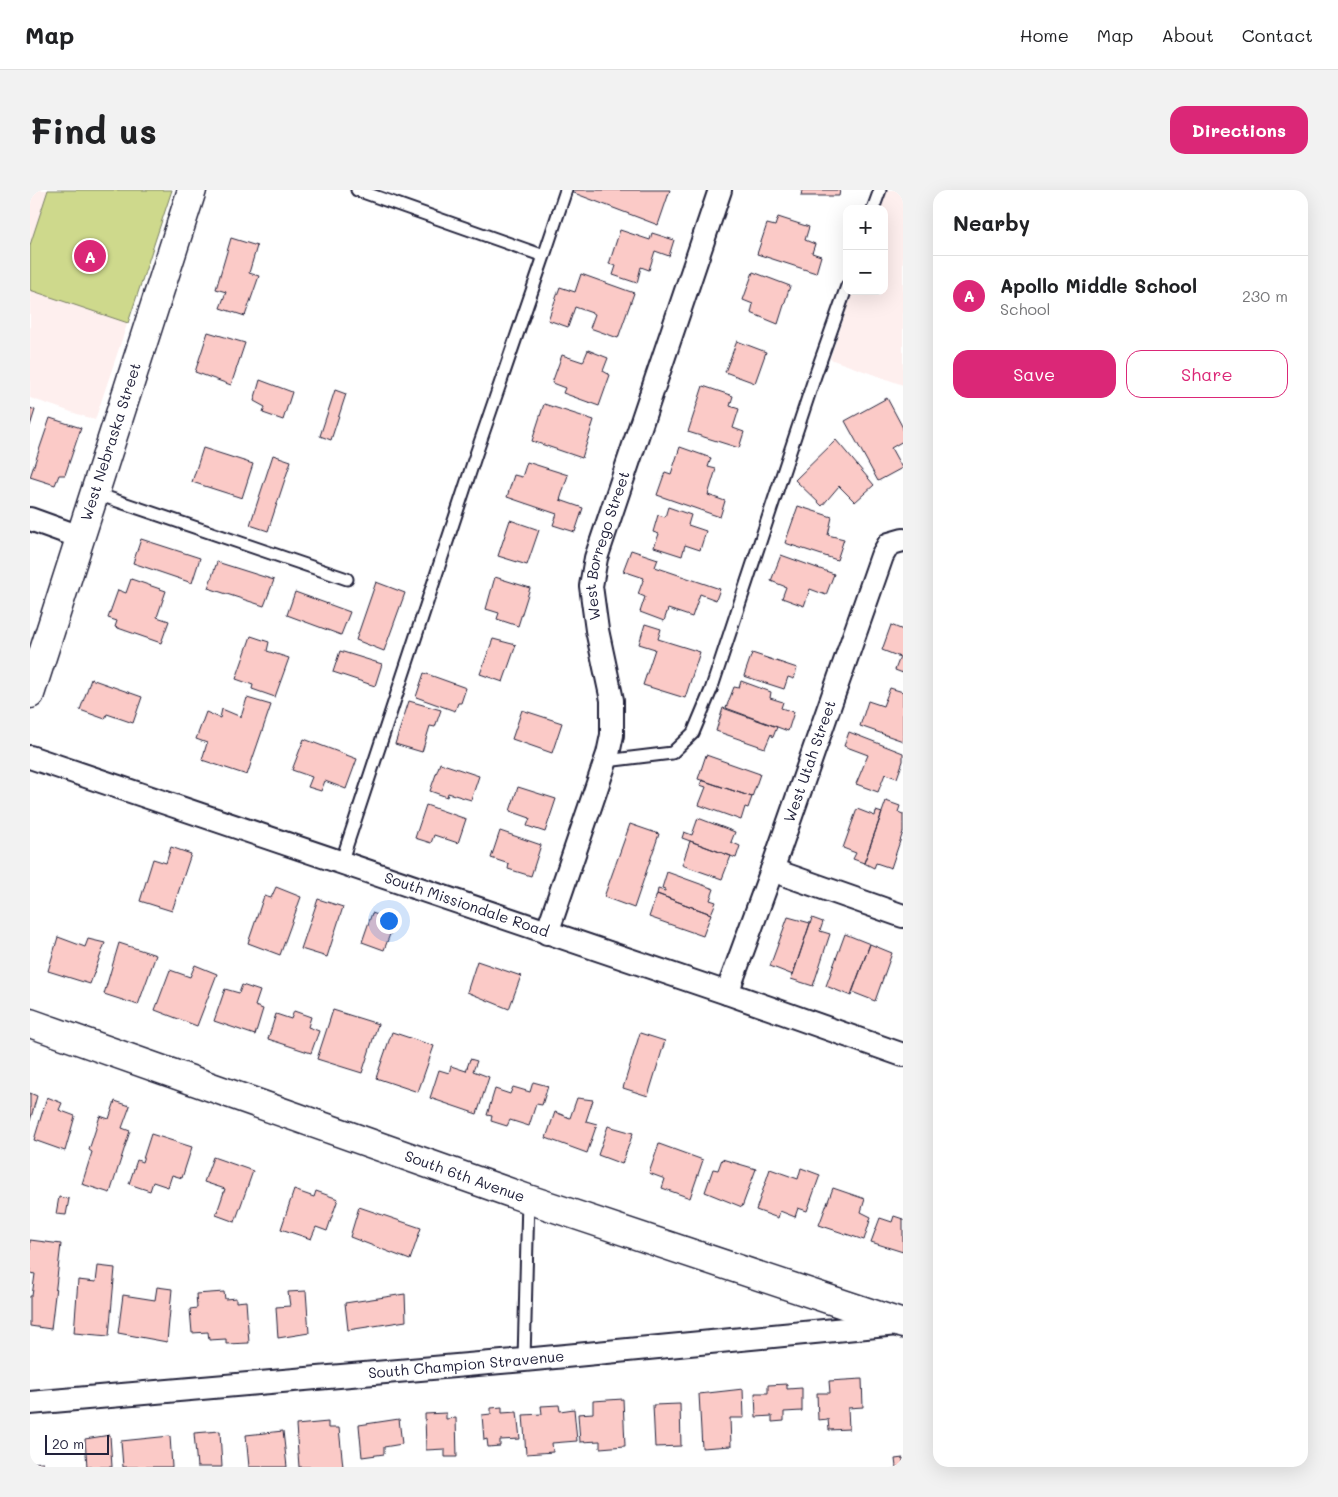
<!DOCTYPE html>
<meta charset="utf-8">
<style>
:root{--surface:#fff;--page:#f2f2f2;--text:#202124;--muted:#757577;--line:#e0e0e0;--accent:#db2777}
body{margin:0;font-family:Mali,sans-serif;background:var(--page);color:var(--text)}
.controls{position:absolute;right:15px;top:15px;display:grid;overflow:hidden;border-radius:10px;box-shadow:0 5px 20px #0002}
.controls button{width:45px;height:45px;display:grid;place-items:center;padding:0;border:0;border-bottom:1px solid var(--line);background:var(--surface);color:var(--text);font:25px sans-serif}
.scale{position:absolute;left:15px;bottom:12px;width:64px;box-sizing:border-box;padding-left:5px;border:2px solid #22223b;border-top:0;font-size:14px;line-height:18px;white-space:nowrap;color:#22223b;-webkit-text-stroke:4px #fff;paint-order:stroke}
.you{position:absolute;left:358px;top:730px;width:18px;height:18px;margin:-12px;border:4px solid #fff;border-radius:50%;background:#1a73e8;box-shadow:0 0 0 8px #1a73e833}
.badge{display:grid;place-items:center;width:32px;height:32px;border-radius:50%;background:var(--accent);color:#fff;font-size:16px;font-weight:700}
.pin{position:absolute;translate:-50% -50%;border:2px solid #fff;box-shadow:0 1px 5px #0006}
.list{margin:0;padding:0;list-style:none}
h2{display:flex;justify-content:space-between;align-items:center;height:65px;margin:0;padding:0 20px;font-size:21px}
h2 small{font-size:16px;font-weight:400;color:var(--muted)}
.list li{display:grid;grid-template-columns:32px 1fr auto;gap:15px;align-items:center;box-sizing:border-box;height:80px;padding:0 20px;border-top:1px solid var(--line)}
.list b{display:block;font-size:19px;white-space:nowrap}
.list p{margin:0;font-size:16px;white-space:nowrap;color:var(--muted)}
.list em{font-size:16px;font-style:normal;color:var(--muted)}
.actions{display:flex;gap:10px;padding:15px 20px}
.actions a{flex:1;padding:11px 0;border:1px solid var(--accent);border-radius:15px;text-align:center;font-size:18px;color:var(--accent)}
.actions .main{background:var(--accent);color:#fff}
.map{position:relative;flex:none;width:873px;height:1277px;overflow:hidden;border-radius:15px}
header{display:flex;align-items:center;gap:30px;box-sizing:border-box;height:70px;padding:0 25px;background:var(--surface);border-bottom:1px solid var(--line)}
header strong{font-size:24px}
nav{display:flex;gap:28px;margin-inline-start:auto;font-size:18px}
.intro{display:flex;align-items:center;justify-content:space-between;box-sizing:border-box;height:120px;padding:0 30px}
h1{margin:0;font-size:35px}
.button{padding:12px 22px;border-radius:15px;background:var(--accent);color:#fff;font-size:18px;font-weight:700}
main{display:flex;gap:30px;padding:0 30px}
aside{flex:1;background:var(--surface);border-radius:15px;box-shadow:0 5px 20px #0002}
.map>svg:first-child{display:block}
.built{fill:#feefee}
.green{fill:#ced98c;stroke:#787e64}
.building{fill:#fbcac7;stroke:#22223b}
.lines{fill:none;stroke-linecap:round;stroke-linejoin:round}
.service-casing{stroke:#22223b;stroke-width:15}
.minor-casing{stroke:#22223b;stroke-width:26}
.tertiary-casing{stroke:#22223b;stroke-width:31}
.service{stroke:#fff;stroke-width:11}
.minor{stroke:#fff;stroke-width:22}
.tertiary{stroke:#fff;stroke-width:28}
.labels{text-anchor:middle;stroke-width:5;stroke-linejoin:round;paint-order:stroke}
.street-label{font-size:15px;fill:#22223b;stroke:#fff}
</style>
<header>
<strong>Map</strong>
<nav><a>Home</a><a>Map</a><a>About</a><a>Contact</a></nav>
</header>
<div class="intro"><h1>Find us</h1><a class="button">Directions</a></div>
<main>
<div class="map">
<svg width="873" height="1277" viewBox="0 0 873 1277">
<rect width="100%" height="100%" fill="#fff"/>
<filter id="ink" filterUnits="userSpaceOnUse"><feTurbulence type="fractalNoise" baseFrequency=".02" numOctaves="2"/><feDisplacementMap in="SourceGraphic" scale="10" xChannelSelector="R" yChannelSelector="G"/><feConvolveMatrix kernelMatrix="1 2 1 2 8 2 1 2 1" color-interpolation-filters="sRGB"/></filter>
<g filter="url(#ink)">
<path class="built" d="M0,0h142l-77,230 -65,-22z
M857,0h16v195l-73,-26 23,-68h31v-82h-4z"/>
<path class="green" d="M18,0h124l-44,133 -98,-33v-45z"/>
<path class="building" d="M545,0h95l-12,35 -84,-32z
M772,0h38l-1,6h-38z
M748,27l31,10 -4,13 10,4 -3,9 9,3 -5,17 -59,-19 10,-30 8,2z
M590,40l30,10 2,-7 22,7 -5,16 -14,-5 -6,19 -8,-3 -4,16 -24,-8 3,-9 -7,-2z
M201,48l26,8 -8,27 10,3 -14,40 -25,-8 6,-16 -10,-3z
M723,82l37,14 -12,38 -27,-11 2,-9 -10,-4z
M551,84l53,19 -16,45 -28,-10 5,-14 -20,-7 -7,20 -20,-7 12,-33 15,5z
M178,142l37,11 -14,42 -36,-13z
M707,151l29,11 -11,31 -30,-11z
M558,160l20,8 -5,13 7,4 -11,31 -36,-13 2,-5 -13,-5 10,-28 21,7z
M230,190l32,12 -9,28 -20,-7 2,-6 -11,-6z
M673,196l30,10 -3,10 9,3 -6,19 11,4 -5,16 -51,-16z
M305,200l11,4 -15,46 -11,-4z
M857,208l16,30v13l-12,7 11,20 -24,13 -33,-60z
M514,214l50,16 -12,38 -50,-17z
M0,218l5,2 -5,16z
M20,228l31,10 -16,47h-6l-4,10 -25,-8z
M806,250l38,45 -19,17 -16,-16 -17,20 -27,-26z
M650,257l31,11 -3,9 8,2 -8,26 17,6 -5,16 -63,-22 8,-23 6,2z
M173,258l50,16 -11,34 -50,-16z
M243,265l18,6 -23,70 -18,-6z
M497,272l41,13 -8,25 23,8 -8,24 -22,-7 4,-11 -50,-17 7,-22 8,2z
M768,316l34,11 -4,18 16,4 -7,21 -52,-17z
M638,317l23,8 -3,10 18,6 -6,19 -15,-5 -3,11 -28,-9 5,-13 -6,-2 5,-17 7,2z
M480,330l29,10 -12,35 -29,-9z
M111,349l59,19 -8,25 -59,-20z
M601,360l27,9 -3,8 65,22 -4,11 -16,-6 -8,23 -24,-8 -4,12 -24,-9 5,-15 -7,-3 6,-16 -21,-7z
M751,365l53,19 -8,21 -16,-6 -6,17 -22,-8 4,-11 -15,-6z
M187,372l57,18 -10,26 -56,-18z
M465,387l35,11 -12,38 -21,-7 2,-6 -13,-4z
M101,389l35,12 -9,26 12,4 -8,22 -46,-16 2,-6 -9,-3 10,-28 8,3z
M346,392l29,11 -21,58 -28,-11z
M265,402l55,20 -9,23 -54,-20z
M615,434l16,5 -3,10 42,13 -15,46 -42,-13 12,-36 -16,-5z
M861,435l12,5v43l-8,-3 5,-13 -18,-7z
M221,446l18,6 -2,9 22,7 -14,39 -23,-8 1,-4 -17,-6z
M463,449l23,6 -13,37 -23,-8z
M310,461l42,13 -7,22 -42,-14z
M722,463l45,15 -3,11 -6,-2 -4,12 -40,-13z
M394,483l42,15 -5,15h-3l-3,8 -39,-14z
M61,489l51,18 -9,26 -26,-9 -2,5 -25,-9z
M711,491l30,11 -1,6 13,4 -2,6 13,4 -6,19 -62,-23 8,-21 5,1z
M860,498l13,4v49l-43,-15 8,-25 15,5z
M217,508l24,7 -24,70 -45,-15 5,-17 -11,-4 10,-27 14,6 2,-9 19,8z
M379,511l32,9 -6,17 -5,-1 -8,26 -27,-8z
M693,518l54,19 -4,10 -2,-3 -6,14 -49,-17z
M492,520l40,13 -10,30 -40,-14z
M819,542l54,21v8l-6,17 -12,-4 -7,18 -22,-8 12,-29 -24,-9z
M274,549l53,20 -11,30 -21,-8 -4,10 -13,-4 4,-10 -20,-7z
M676,565l54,19 -8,23 -54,-18z
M410,573l39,13 -8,24 -23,-7 -1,4 -17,-6z
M672,590l50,17 -4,11 -3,-1 -4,13 -42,-15 7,-18 -6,-2z
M488,597l38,12 -11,33 -18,-6 3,-8 -20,-7z
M856,611l14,5 -2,6 5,2v18l-12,36 -15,-5 -2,5 -10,-5z
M396,615l40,14 -8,24 -24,-8 -3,8 -16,-5z
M827,619l18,7 1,-5 6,2 -18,50 -11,-4 3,-6 -13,-5z
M668,628l37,14 -4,10 9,4 -4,12 -54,-20 2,-6 8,3z
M600,634l29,10 -25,74 -30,-11z
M470,641l41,14 -10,31 -23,-7 1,-5 -18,-6z
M660,651l41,15 -9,23 -40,-14z
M141,657l20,7 -19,57 -32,-10 13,-42 13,4z
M637,682l47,17 -4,11 6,2 -5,12 -54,-20 1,-5 7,2v-2l-3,-1z
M246,697l25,10 -21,58 -32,-12 16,-47 7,2z
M627,704l54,20 -8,22 -54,-19z
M288,709l25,8 -16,50 -26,-8z
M342,723l23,8 -11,29 -22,-8z
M758,727l22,6 -17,52 -23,-9z
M782,728l11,4 -3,9 10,3 -17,52 -22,-7z
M815,744l25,10 -19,52 -25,-10z
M28,747l27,10 3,-8 17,4 -15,41 -42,-13z
M89,753l37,12 -18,50 -34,-11z
M840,754l22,9 -17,48 -23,-9z
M447,771l44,15 -12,33 -42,-17z
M165,775l22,9 -20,52 -42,-16 15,-40 20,7z
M212,795l18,6 -5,15 8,3 -8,26 -41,-14 11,-32 14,4z
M303,820l45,14 -16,49 -45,-14z
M264,821l17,6 -3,10 11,4 -8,22 -43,-14 8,-25 15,5z
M362,842l42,14 -16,46 -42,-14z
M610,843l25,8 -17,55 -25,-8z
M440,869l7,2 -4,10 16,6 -12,37 -47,-16 9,-28 10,3 2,-7 15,5z
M503,892l15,4 -6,19 -6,-1 -7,22 -19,-6 -3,6 -16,-5 1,-5 -5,-1 8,-26 15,5 3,-7 17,5z
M0,903l7,3 -7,25z
M17,907l15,6 -3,7 16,6 -10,35 -31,-11z
M547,908l16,2 -7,21 11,3 -10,29 -41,-15 9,-26 15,6z
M85,911l15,5 -8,22 8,3 -20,62 -28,-9 10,-32 -3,-2 11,-34 9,3z
M578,936l25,7 -11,31 -24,-9z
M121,944l41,13 -10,31 -10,-3 -4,12 -15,-5 -3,9 -21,-7 8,-24 5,2z
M629,954l44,16 -13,38 -28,-10 3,-9 -16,-6z
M183,967l40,14 -18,51 -19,-7 9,-26 -21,-7z
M692,969l34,10 -14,38 -37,-15 8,-23 5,1z
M771,978l19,7 -13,36 -9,-3 -3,9 -15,-6 -2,7 -22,-8 14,-41 28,10z
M803,998l32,11 -4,13 10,5 -7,23 -45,-15z
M264,1000l20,7 2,-6 22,8 -11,32 -11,-4 -5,12 -30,-10z
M29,1007l10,2 -3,16 -10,-1z
M329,1017l62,21 -11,32 -60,-23z
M864,1026l9,3v33l-32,-10 9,-24 12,4z
M0,1050l31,4 -10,85 -21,-3v-30h2l3,-22 -5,-1z
M68,1076l17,2 -6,68 -35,-3 4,-53 18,2z
M127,1097l15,2 -5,53 -49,-9 5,-38 32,5z
M276,1101l3,42 -31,5 -2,-31 14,-1 -2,-14z
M194,1102l1,7 11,-1v4l10,-1 3,42 -23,1v-5l-17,1 -1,-8 -16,1 -2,-24 7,-1 -1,-14z
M375,1104l1,27 -58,9 -3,-27z
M832,1189l1,28 -15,1 1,21 -20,1 -1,-11 -10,1 -1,-27h13l-1,-12z
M757,1194v5l15,-1v23l-18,1v9l-12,1v-6l-16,1 -1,-24h13v-8z
M713,1199l1,29h-14l1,28 -29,2 -3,-54z
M593,1209l2,47 -25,2v-7l-20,1 -2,-28 15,-1v-12z
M650,1214l1,42 -26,1 -2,-42z
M529,1215l1,6 14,-2 3,32 -25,2 1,9 -27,2 -3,-39 19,-1 -1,-8z
M472,1217v6l15,-1 3,27 -20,1v6l-12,1 -1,-8 -3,1 -2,-25 9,-1v-6z
M416,1223v6l10,-1 1,39h-12v-8l-19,1 -1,-36z
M369,1229l3,25 -18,3v7l-22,3 -3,-32z
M298,1232v6h11l4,39h-44l-3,-42z
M190,1241l2,36h-25l-3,-34z
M253,1241l4,36h-38l-3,-32z
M80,1245l2,32h-25l-2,-28z
M140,1246l2,31h-49l-2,-26z
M873,1268v9h-7l-1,-8z
M13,1272v5h-13v-4z"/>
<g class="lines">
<defs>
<path id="service" d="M327,0l187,66 22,-66
M843,19l7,-19
M64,303l253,86
M576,571l66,-8 21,-20 18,-43 104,-314 32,-90
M311,673l135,-409 68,-198
M494,1170l4,-161"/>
<g id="minor">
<path d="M0,329l50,18"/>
<path id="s1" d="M0,567l697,236 176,62"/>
<path d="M742,680l131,46"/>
<path id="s2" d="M517,743l61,-179 4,-19v-35l-15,-70 -6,-44 5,-28 124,-368"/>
<path id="s3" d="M697,803l45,-123 110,-314 7,-12 14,-4"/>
<path id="s4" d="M0,1213l494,-43 373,-36"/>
</g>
<g id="tertiary">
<path id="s5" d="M0,504l162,-504"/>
<path id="s6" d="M0,833l498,176 375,125"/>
</g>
</defs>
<use href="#service" class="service-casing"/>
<use href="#minor" class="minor-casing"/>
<use href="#tertiary" class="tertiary-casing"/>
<use href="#service" class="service"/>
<use href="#minor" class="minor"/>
<use href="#tertiary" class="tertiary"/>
</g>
</g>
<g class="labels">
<g class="street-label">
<text dy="5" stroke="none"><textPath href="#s5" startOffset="265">West Nebraska Street</textPath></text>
<text dy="5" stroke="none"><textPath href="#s2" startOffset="402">West Borrego Street</textPath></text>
<text dy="5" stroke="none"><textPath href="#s3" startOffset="246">West Utah Street</textPath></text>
<text dy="5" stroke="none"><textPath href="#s1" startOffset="461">South Missiondale Road</textPath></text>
<text dy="5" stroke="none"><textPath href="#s6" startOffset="461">South 6th Avenue</textPath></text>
<text dy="5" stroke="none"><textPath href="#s4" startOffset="438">South Champion Stravenue</textPath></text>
</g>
</g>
</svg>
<div class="controls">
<button>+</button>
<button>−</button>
</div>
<div class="scale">20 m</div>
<div class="you"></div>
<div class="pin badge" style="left:60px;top:66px">A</div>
</div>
<aside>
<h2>Nearby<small></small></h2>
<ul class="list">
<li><span class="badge">A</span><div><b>Apollo Middle School</b><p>School</p></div><em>230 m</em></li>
</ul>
<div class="actions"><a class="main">Save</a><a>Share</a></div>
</aside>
</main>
